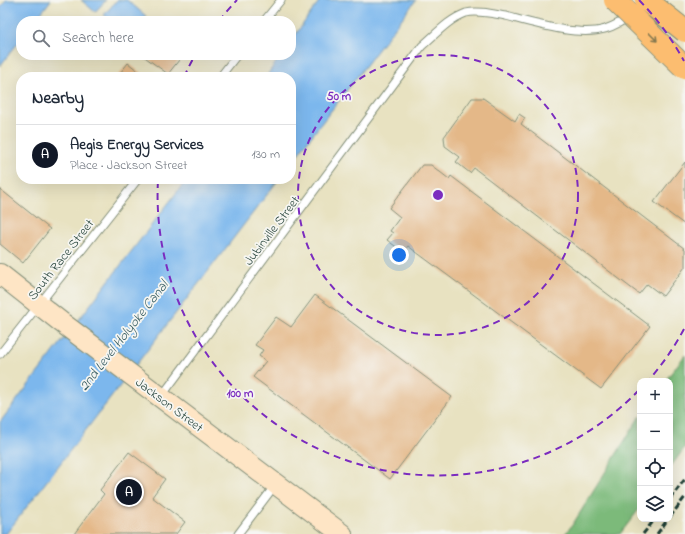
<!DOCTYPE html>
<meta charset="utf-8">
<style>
:root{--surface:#fff;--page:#f6f6f7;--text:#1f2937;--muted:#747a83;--line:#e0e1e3;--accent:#111827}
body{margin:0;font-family:"Indie Flower",sans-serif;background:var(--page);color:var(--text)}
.controls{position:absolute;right:12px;bottom:12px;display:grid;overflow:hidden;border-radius:8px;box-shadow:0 4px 16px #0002}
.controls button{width:36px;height:36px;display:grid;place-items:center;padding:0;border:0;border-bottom:1px solid var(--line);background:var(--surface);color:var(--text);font:20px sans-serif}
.you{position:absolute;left:399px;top:255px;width:14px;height:14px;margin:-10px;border:3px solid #fff;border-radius:50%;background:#1a73e8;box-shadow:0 0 0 6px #1a73e833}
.badge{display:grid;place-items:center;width:26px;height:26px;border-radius:50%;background:var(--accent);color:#fff;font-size:13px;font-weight:700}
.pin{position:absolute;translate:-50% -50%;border:2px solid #fff;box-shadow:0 1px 4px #0006}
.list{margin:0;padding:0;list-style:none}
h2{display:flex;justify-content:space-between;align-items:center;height:52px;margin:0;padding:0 16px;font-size:17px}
h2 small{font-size:13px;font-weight:400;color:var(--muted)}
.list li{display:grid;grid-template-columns:26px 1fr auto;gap:12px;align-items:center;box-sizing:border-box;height:60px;padding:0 16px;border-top:1px solid var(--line)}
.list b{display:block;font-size:15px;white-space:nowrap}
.list p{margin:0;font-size:13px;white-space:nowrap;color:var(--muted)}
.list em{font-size:13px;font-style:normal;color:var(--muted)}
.icon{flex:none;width:22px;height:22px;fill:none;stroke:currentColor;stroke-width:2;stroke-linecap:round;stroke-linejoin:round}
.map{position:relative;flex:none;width:685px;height:534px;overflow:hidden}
.search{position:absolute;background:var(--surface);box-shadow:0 4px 16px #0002;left:16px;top:16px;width:280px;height:44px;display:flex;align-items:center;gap:10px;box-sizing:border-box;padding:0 14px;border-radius:16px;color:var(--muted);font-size:15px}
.panel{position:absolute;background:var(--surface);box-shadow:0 4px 16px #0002;left:16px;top:72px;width:280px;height:112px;border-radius:16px}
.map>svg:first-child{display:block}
.forest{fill:#7bba7a;stroke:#4d7c57}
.water{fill:#7bb7ed;stroke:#4d7a90}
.building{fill:#e4b888}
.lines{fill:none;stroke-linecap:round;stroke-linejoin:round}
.lane-casing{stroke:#84907a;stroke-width:9}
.secondary-casing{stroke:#84907a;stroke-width:22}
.lane{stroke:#fff;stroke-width:7}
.secondary{stroke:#fee5c5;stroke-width:20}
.rail{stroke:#1f3d34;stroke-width:3;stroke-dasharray:6 3;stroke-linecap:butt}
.highway-bridge-casing{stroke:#84907a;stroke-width:24;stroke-linecap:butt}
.highway-bridge{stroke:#fcbd6f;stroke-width:22}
.oneway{stroke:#82774f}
.ring{fill:none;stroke:#7b2cbf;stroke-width:2;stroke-dasharray:7 5}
.labels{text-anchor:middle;stroke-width:3.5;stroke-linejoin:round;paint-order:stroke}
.street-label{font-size:13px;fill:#1f3d34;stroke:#f6f6f2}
.water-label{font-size:14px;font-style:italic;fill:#365c62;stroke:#f6f6f2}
.centre{fill:#7b2cbf;stroke:#f6f6f2;stroke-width:2}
.ring-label{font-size:12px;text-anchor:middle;font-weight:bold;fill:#7b2cbf;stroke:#f6f6f2;stroke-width:3.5;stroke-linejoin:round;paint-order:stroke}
</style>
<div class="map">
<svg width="685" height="534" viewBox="0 0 685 534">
<rect width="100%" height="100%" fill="#f6f6f2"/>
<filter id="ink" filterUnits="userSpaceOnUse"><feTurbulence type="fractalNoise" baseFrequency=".025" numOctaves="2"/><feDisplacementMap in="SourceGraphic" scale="8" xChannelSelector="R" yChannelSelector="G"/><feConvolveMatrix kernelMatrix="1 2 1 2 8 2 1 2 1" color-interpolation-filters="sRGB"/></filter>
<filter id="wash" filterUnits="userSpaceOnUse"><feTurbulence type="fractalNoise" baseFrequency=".012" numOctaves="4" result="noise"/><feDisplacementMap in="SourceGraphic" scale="16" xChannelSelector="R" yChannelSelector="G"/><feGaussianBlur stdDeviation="0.9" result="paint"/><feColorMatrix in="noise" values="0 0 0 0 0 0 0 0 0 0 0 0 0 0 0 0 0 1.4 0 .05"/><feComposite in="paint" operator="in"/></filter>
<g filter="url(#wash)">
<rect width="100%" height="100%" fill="#e8e2c1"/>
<path class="forest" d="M685,355v92l-15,21v-87h-5z
M640,416v92l-20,26h-55l8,-10z"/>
<path class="water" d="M6,0h45l-16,21h-14v18l-21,27v-58z
M81,0h25l-11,12z
M117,0h10l19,16 -4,5h-31l-7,-6z
M320,0h96l-125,163v-86h-25l15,-22h10v-14z
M187,179h92l-273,355h-6v-112z"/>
<g id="blocks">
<path class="building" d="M142,55h41l-15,19z
M128,63l18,14h-29z
M472,98h11l32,23 4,-7 6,4 -4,6 164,125v18l-22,29 -16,-12 -8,10 -165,-126 -4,5 -14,-11 4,-5 -15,-11 -1,-9z
M685,162v63l-31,-23z
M422,165h9l18,14 2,-3 199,150 -49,63 -193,-143 -5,6 -16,-12 6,-7 -3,-2 10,-14 -11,-9z
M0,189l50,40 -27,34 -23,-19z
M315,295l137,102 -62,82 -137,-102 13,-16 -7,-5 4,-6 -8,-5 21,-28 15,10z
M129,452l36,27 -13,18 33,25 -9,12h-102l30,-40 -4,-4z"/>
</g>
</g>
<g filter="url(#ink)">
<use href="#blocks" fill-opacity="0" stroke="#84907a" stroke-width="1"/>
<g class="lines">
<defs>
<path id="lane" d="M264,21l17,-21
M220,77l17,-22
M0,354l138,-175
M161,397l261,-351c14,-12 27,-27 44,-33 12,-3 28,1 40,3 27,7 72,21 99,13 9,-3 17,-7 24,-13
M238,534l38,-50"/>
<path id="secondary" d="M0,274l61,48 281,212"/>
</defs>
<use href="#lane" class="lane-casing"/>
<use href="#secondary" class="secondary-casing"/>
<use href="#lane" class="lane"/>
<use href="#secondary" class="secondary"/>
<path class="rail" d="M670,499l15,-20
M670,517l15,-20
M643,534l12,-15
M657,534l11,-15"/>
<defs>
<path id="highway-bridge" d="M615,0l70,68
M646,0l39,31"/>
</defs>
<use href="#highway-bridge" class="highway-bridge-casing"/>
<use href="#highway-bridge" class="highway-bridge"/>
</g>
<defs><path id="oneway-shaft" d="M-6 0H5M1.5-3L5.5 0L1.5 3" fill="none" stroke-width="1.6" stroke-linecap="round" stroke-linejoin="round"/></defs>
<use class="oneway" href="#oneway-shaft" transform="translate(653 37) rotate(45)"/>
</g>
<g class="ring">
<circle cx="438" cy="195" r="140"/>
<path d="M684 329A280 280 0 0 1 648 381M639 390A280 280 0 0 1 158 180M184 77A280 280 0 0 1 194 57M219 21A280 280 0 0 1 237 0M639 0A280 280 0 0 1 684 61"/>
</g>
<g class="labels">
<g class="street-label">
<text transform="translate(271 230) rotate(-53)" y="5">Jubinville Street</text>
<text transform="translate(60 259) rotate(-52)" y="5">South Race Street</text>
<text transform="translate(170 404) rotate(37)" y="5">Jackson Street</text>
</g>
<g class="water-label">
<text transform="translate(123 335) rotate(-52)" y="5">2nd Level Holyoke Canal</text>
</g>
</g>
<circle cx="438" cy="195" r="6" class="centre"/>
<g class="ring-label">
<text x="339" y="100">50 m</text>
<text x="240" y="397">100 m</text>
</g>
</svg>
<div class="controls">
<button>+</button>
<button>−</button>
<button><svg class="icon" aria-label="locate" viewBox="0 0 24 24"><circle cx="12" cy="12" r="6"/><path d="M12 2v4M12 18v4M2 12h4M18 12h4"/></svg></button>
<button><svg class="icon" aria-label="layers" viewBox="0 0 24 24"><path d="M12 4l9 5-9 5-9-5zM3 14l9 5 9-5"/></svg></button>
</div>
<div class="you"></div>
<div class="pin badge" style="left:129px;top:492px">A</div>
<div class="search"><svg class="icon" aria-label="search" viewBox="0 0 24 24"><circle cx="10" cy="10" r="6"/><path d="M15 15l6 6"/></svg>Search here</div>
<section class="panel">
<h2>Nearby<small></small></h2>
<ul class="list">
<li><span class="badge">A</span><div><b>Aegis Energy Services</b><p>Place · Jackson Street</p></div><em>130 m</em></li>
</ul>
</section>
</div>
